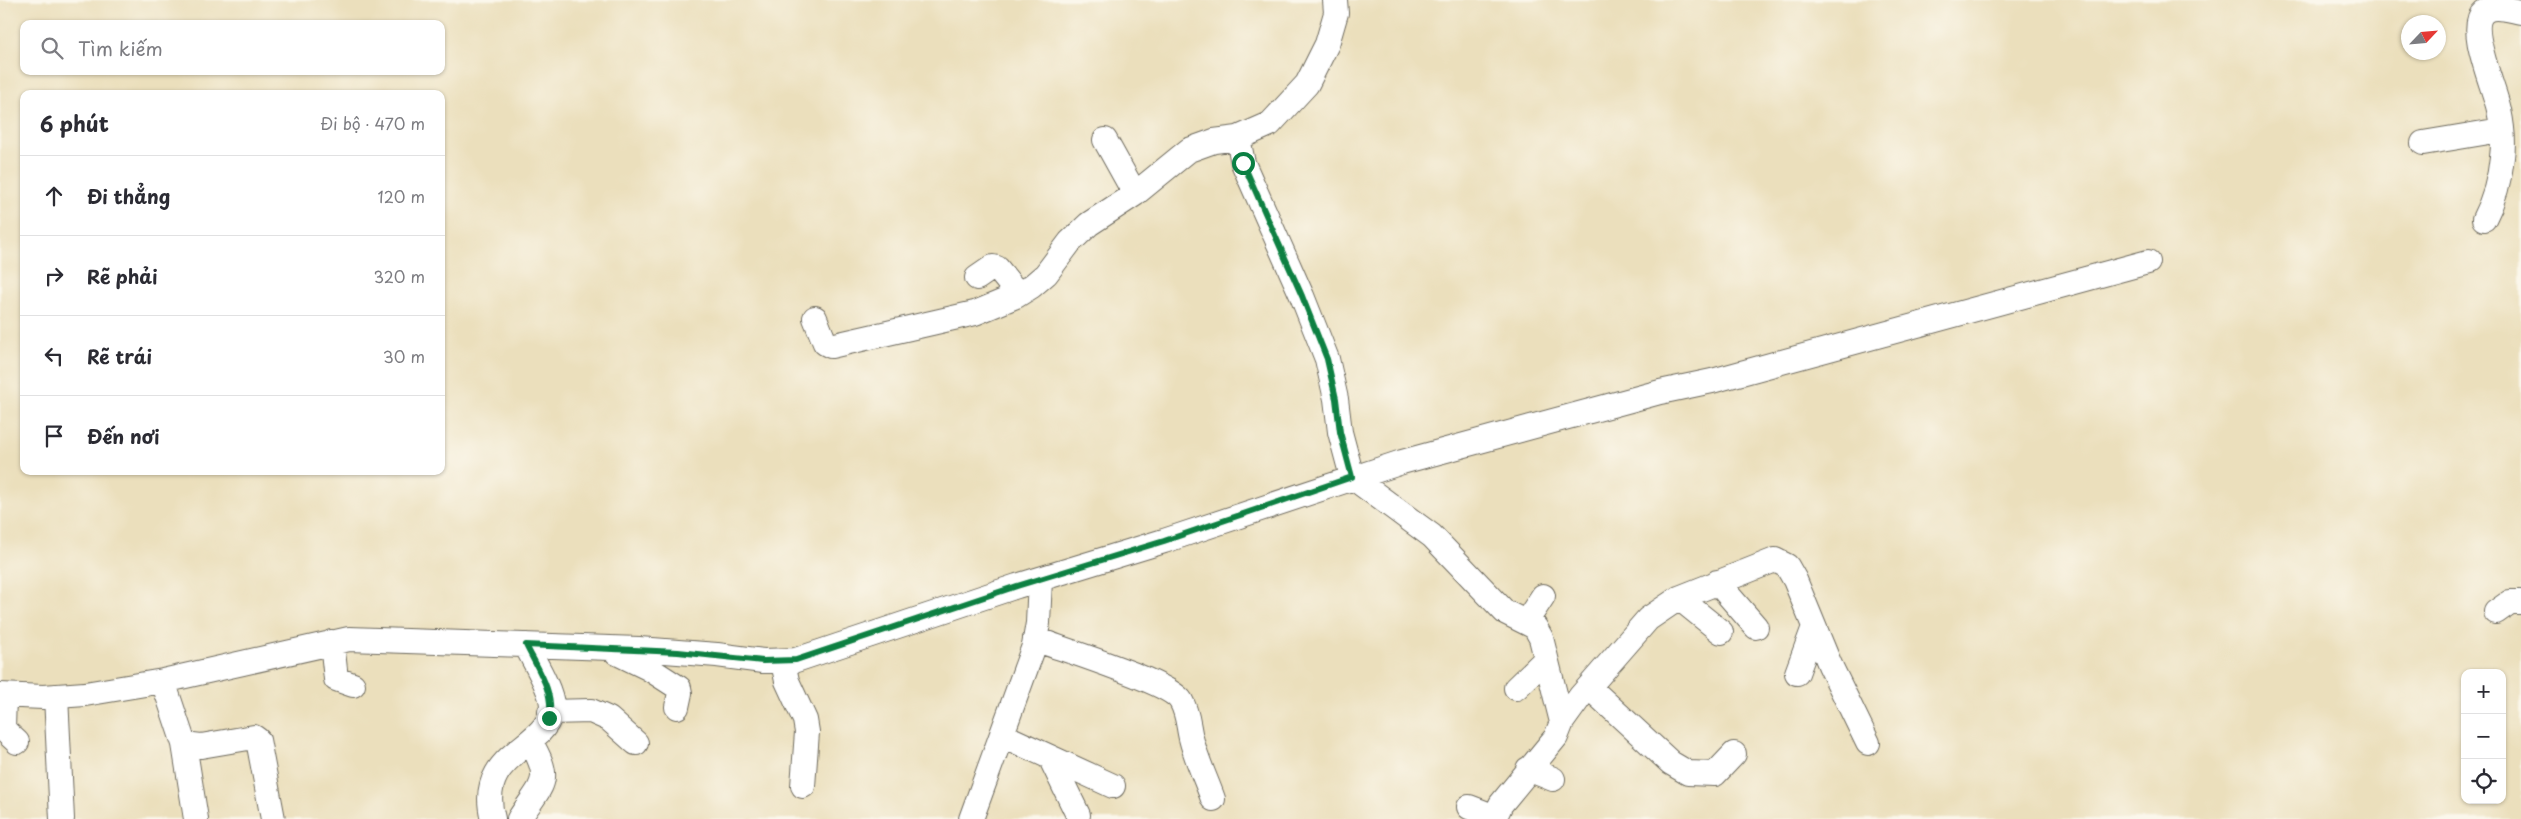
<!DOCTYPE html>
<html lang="vi">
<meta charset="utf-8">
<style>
:root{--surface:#fff;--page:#f2f2f3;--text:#2b2b33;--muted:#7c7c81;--line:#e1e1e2}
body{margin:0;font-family:"Playpen Sans",sans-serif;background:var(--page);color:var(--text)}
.controls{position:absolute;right:15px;bottom:15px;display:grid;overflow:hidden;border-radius:10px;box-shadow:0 1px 4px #0004}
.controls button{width:45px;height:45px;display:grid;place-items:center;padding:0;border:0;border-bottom:1px solid var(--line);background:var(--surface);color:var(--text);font:25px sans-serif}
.compass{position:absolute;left:2401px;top:15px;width:45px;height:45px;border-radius:50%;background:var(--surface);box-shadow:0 1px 4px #0004;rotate:64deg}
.stop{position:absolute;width:15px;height:15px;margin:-11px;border:4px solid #0b8043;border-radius:50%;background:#fff}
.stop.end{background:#0b8043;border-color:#fff;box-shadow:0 1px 5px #0008}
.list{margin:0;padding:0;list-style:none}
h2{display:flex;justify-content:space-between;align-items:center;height:65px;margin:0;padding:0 20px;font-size:21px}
h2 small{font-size:16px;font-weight:400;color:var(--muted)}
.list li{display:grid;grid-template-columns:32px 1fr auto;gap:15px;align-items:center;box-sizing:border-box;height:80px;padding:0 20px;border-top:1px solid var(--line)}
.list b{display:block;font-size:19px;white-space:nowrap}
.list em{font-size:16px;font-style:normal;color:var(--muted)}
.icon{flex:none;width:28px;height:28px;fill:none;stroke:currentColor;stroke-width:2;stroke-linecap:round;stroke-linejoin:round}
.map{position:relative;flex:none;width:2521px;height:819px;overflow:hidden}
.search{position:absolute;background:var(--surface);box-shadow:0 1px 4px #0004;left:20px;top:20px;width:425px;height:55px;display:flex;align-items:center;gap:12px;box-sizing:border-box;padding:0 18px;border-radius:10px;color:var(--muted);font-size:19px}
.panel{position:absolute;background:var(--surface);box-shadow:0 1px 4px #0004;left:20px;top:90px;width:425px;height:385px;border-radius:10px}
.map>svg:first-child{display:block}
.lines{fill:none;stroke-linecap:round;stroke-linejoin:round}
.minor-casing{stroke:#6e6a5e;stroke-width:26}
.minor{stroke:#fff;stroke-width:24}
.route{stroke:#0b8043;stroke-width:6}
</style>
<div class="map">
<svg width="2521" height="819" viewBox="0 0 2521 819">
<rect width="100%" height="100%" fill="#fbf7ec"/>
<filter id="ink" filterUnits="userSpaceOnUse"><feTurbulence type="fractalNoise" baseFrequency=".02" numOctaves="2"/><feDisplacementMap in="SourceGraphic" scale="10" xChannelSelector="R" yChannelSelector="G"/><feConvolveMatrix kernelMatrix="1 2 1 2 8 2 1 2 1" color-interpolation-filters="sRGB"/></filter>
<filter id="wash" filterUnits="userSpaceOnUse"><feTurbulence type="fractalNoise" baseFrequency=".0096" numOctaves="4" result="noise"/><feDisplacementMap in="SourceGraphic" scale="20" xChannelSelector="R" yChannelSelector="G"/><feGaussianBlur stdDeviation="1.12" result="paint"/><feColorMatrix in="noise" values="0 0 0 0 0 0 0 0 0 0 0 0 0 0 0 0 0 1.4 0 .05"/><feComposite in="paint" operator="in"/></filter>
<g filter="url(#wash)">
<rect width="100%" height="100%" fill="#ebdfbc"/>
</g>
<g filter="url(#ink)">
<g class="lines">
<defs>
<path id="minor" d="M1335,0l1,13 -9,31 -20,40 -37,40 -32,14 5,25 59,133 25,63 9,40 4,33 12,45 80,59 73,76 30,15 6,11 21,84
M1105,140l30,54
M2423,143l78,-13
M2484,219c10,-19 16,-41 18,-62 2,-14 0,-33 -3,-47 -4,-21 -33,-83 -15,-98 9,-8 26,-2 37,0
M977,278l16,-11 4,1 21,26
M815,318l10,25 6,3 144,-33 41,-17 16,-10 14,-12 24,-32 19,-18 46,-30 54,-44 25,-9 24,-3
M1717,582l39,45
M1679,598l42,34
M2496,612l14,-10h11
M1526,622l17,-26
M1035,639c26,10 135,43 146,62 7,12 7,25 10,37 5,21 15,41 22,61
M332,642l4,37 17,6
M617,653l31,15 31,20 1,5 -3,14
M783,662l4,19 18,39 2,12 -4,54
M1797,673l17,-46
M163,681l21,63 12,75
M1516,688l30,-29
M1590,688l81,75 17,10 27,1 19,-20
M0,695l43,2 42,-3 78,-13 186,-42 290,10 78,6 46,6 33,-1 221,-74 147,-45 238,-79 258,-70 52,-11 436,-119
M4,696l-1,33 14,13
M56,696l6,123
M550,712l41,-1 18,8 27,24
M1002,735l111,51
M184,744l17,2 53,-9 4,3 15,79
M1050,757l28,58
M1528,769l25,10
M1469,807l26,10
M493,819c-19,-69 59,-70 59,-114 -1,-17 -19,-45 -26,-60
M519,819c23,-36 35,-37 11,-78
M971,819l63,-173 4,-23 2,-44
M1494,819l7,-15 55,-67 6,-15 18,-25 68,-78 31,-21 96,-38 12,6 8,14 35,85 38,78"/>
</defs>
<use href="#minor" class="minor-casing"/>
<use href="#minor" class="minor"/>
</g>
</g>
<g class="lines" filter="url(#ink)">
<path class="route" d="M549,718c6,-26 -12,-50 -23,-73l152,7 85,9 33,-1 221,-74 147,-45 188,-64 -12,-45 -4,-33 -9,-40 -25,-63 -59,-133"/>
</g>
</svg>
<div class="controls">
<button>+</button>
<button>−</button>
<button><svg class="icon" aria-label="locate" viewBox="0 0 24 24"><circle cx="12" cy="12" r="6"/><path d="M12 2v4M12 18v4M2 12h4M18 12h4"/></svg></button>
</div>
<svg class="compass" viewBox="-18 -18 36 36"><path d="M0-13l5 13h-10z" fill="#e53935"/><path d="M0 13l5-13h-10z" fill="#7c7c81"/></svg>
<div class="stop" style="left:1243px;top:163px"></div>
<div class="stop end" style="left:549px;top:718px"></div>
<div class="search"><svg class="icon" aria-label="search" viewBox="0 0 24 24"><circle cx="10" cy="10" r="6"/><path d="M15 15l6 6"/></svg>Tìm kiếm</div>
<section class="panel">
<h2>6 phút<small>Đi bộ · 470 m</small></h2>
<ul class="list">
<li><svg class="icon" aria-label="ahead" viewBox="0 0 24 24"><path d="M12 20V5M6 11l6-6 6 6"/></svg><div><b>Đi thẳng</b></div><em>120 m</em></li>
<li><svg class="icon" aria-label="right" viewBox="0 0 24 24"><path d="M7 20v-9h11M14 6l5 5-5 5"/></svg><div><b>Rẽ phải</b></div><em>320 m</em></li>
<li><svg class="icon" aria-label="left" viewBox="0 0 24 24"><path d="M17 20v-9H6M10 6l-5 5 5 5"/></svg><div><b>Rẽ trái</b></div><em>30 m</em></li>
<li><svg class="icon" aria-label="arrive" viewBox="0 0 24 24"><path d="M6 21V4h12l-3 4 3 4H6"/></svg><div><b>Đến nơi</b></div></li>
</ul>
</section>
</div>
